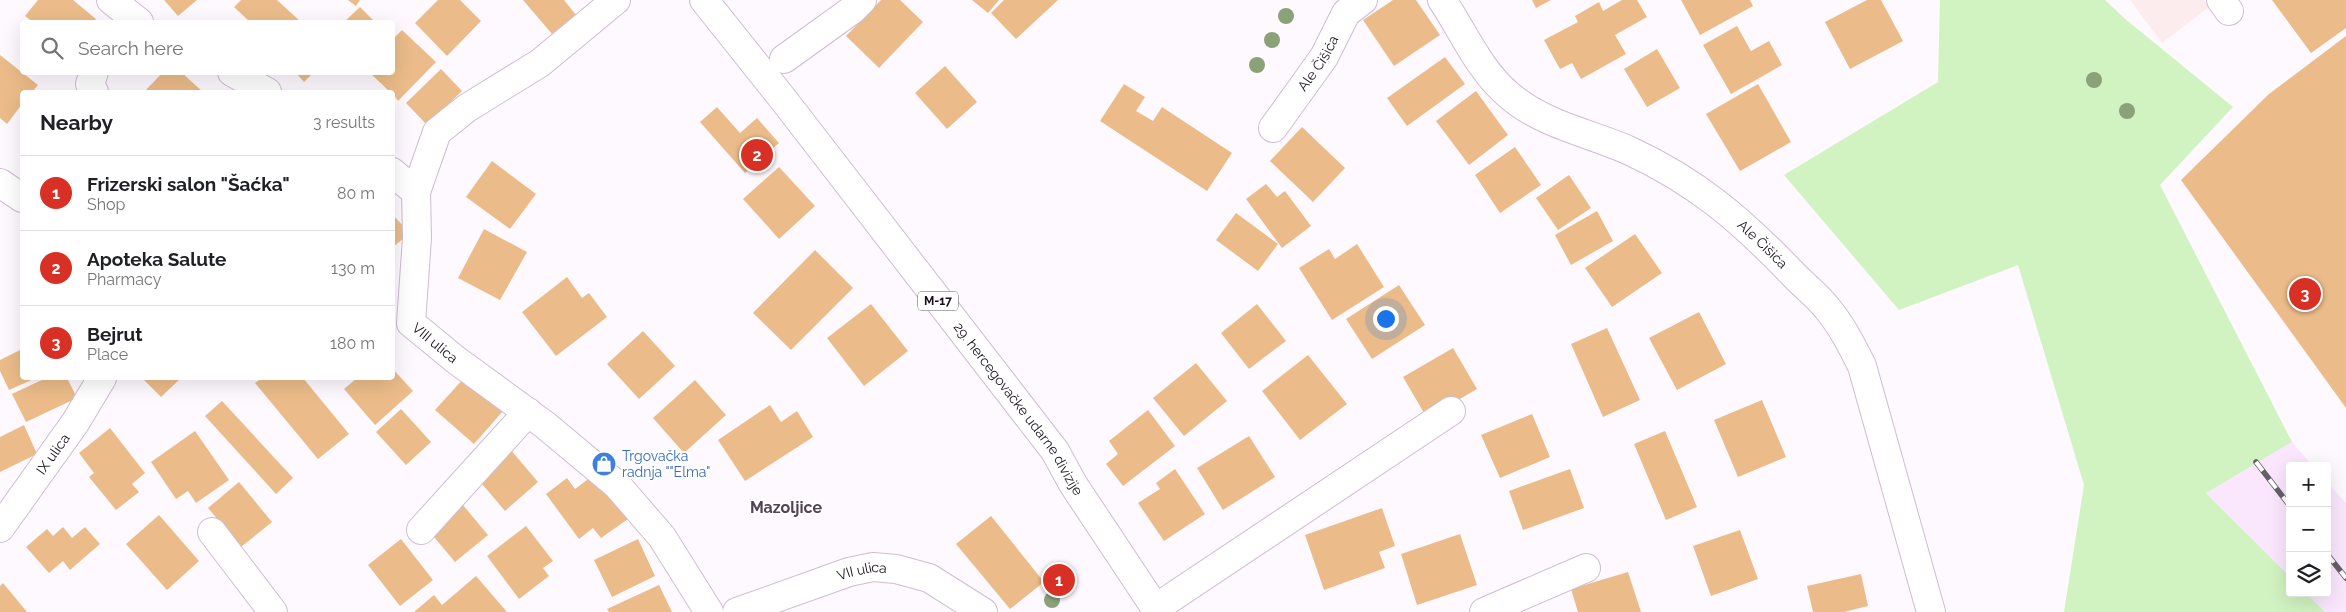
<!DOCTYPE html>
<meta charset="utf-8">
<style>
:root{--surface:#fff;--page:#f6f6f6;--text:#202124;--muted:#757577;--line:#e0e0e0;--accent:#d93025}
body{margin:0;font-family:Raleway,sans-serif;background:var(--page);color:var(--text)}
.controls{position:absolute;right:15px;bottom:15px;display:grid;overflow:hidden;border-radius:5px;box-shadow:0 5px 20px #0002}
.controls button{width:45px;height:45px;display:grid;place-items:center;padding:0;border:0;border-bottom:1px solid var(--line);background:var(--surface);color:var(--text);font:25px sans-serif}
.you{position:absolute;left:1385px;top:318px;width:18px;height:18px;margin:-12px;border:4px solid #fff;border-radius:50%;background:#1a73e8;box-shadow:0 0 0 8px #1a73e833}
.badge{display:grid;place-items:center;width:32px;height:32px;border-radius:50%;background:var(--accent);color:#fff;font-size:16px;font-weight:700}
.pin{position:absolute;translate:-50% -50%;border:2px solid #fff;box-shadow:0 1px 5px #0006}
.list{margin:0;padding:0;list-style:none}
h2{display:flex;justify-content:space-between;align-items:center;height:65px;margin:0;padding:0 20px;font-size:21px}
h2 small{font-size:16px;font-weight:400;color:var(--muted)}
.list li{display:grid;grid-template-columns:32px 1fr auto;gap:15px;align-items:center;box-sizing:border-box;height:75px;padding:0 20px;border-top:1px solid var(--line)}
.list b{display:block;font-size:19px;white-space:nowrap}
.list p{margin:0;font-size:16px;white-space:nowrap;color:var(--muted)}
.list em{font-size:16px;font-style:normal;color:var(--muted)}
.icon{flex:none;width:28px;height:28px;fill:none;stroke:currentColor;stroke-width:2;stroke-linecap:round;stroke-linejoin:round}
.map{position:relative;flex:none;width:2346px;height:612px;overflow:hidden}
.search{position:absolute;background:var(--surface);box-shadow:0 5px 20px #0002;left:20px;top:20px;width:375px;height:55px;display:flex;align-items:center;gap:12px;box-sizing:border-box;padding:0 18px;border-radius:5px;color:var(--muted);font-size:19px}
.panel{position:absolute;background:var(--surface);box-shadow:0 5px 20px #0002;left:20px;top:90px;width:375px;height:290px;border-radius:5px}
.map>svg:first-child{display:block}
.industrial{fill:#fdeced}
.built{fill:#fae7fe}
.green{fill:#d1f2c1}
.building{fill:#ebbc89}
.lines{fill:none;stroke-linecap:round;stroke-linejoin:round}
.minor-casing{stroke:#cfbcd3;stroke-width:30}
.major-casing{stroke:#cfbcd3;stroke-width:30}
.minor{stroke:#fff;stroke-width:28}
.major{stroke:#fff;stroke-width:28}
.rail-casing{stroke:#666168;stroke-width:5.5}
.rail{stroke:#fff;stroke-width:4;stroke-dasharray:11;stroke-linecap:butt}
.tree{fill:#8ba279}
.labels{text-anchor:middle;stroke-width:4;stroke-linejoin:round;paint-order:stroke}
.shield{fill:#fff;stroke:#5c585d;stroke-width:1}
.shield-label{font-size:12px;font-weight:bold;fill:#161018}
.street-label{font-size:14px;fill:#161018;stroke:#fff}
.shop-label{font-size:14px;fill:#366cbe;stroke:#fff;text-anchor:start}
.quarter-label{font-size:16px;font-weight:bold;fill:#534356;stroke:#fff}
</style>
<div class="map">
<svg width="2346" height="612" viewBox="0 0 2346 612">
<rect width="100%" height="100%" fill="#fdf9fe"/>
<path class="industrial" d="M2130,0h74l5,7 -47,36z"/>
<path class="built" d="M2292,442l21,24h-23v112l-85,-86z
M2327,482l19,21v109h-23l-18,-19h22z"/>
<path class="green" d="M1940,0h165l19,18 109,89 -73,78 132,257 -86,51 84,84v16h16l19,19h-261l20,-127 -66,-220 -119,45 -115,-135 154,-93z"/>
<path class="building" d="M38,0h35l23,19 -2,3h-61l-8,-6z
M164,0h33l-19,16z
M241,0h36l24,22h-51l-16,-15z
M348,0h12l-4,6z
M438,0h22l21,21 -34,35 -32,-33z
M523,0h41l12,15 -24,19z
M881,0h19l23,22 -44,46 -33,-32z
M972,0h27l-11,13z
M1004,0h54l-42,39 -25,-26z
M1393,0h23l24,35 -46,31 -31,-46z
M1532,0h19l-15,8z
M1622,0h15l10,17 -32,18 11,19 -45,25 -9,-16 -12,6 -16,-29 34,-18 -3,-6 24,-14 4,9z
M1681,0h69l3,6 -53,29z
M1867,0h14l22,41 -53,28 -25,-47z
M2272,0h74v28l-35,25z
M360,7l15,15h-31z
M1737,26l14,25 18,-10 13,24 -51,29 -28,-49z
M402,30l34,32 -38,39 -6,-9h-2l-21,-20h23v-32z
M2346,36v372l-165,-228 88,-86z
M1657,49l23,39 -33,19 -23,-38z
M0,55l38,30 -6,7h-10v12l-15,20 -7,-6z
M1445,57l20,27 -58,42 -20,-28z
M945,66l32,36 -30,27 -32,-36z
M441,69l21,22 -35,34 -21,-22z
M163,72h18l22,20h-59z
M295,72h19l-10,10z
M1124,84l21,13 -9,14 17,10 9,-14 70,46 -25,38 -107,-70z
M1758,84l33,58 -51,29 -34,-57z
M1476,91l32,44 -39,30 -33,-44z
M717,107l23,26 17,-15 22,25 -34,30 -45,-51z
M1302,127l43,41 -32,34 -43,-41z
M1515,147l26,38 -41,28 -25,-38z
M492,161l44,33 -26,35 -44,-32z
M779,167l36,39 -36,33 -36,-40z
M1569,175l22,33 -33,22 -22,-32z
M1266,184l11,13 8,-6 26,35 -29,22 -36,-49z
M1597,211l16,30 -42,24 -16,-30z
M1236,213l42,31 -20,27 -42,-31z
M392,214l18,19 -18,15z
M484,229l43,23 -27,48 -42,-22z
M1635,234l27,39 -50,34 -27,-39z
M1357,244l27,43 -52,33 -33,-52 30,-19 6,10z
M815,250l38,38 -62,62 -38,-37z
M567,277l15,21 7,-5 18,24 -51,39 -34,-44z
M1399,285l26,40 -53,34 -26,-40z
M871,304l37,47 -44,35 -37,-48z
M1257,304l29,37 -37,28 -28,-36z
M1699,312l27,52 -49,26 -28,-52z
M1607,328l33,72 -37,17 -32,-73z
M643,331l32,35 -36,33 -32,-35z
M1453,348l24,41 -50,29 -24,-41z
M22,349v29h14l-27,12 -9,-19v-11z
M1308,355l39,49 -47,36 -38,-49z
M1196,363l31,38 -43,35 -31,-38z
M392,368l21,23 -38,34 -31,-36 13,-11h35z
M465,377l38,34 -29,33 -39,-34z
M46,378h21l10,20 -51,24 -14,-28z
M142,378h39l-20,19z
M262,378h41l46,56 -31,25 -63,-76z
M695,380l31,35 -42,38 -31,-35z
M1762,400l24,57 -48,20 -24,-57z
M222,401l71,77 -17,16 -71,-78z
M770,405l11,17 16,-11 16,26 -68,44 -27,-41z
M401,409l30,33 -25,23 -30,-33z
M1148,410l27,36 -52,40 -17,-22 12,-10 -9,-13z
M1532,414l18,43 -50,21 -19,-43z
M24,425l13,29 -37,18v-35z
M110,428l35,45 -13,11 7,8 -23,18 -27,-33 5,-4 -15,-20z
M195,431l34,49 -33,23 -8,-12 -12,8 -25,-37z
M1665,431l32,76 -31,13 -32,-76z
M1249,436l26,41 -52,33 -26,-42z
M510,449l28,33 -33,29 -28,-33z
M1175,469l30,45 -41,27 -26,-38 22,-14 -4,-6z
M1570,469l14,39 -61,22 -14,-39z
M595,474l33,45 -27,19 -8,-10 -14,11 -33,-45 21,-16 8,11z
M239,482l33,40 -31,25 -33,-39z
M462,504l26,31 -33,27 -26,-31z
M1382,508l13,38 -16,6 6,16 -61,22 -19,-55z
M159,515l40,46 -32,29 -41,-46z
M991,516l53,66 -34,27 -54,-65z
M526,526l27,35 -10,7 6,8 -30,23 -32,-43z
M63,527l9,11 13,-11 15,17 -30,26 -7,-9 -14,12 -23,-26 21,-18 6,7z
M1740,530l18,49 -47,17 -18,-50z
M1460,534l17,51 -60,20 -16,-51z
M401,539l32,41 -33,26 -32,-41z
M638,539l17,37 -43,21 -18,-37z
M1628,572l13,40h-63l-7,-23z
M1861,574l7,32 -24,6h-31l-6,-26z
M476,576l31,36h-93l20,-17 8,10z
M3,583l24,29h-27v-26z
M659,585l13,27h-63l-2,-3z"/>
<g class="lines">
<defs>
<g id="minor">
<path d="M111,0l28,22"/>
<path id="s1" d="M616,0l-76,63 -73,45 -30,24 -21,60 1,46 -6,85 45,37 89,65 72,60 45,52 47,75"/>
<path id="s2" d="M1442,0c21,31 38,72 68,96 34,29 80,37 120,55 67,31 111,69 162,122 11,12 25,22 35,35 15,18 25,38 35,58l69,246"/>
<path d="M2221,0l8,11"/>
<path d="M784,59l68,-49 10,-10"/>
<path d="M232,72l35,20"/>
<path d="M94,92l-4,-8 4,-12"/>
<path id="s3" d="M1273,128l51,-71 22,-44 17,-13"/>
<path d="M392,172l24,20"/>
<path d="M0,183l22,15"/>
<path id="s4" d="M0,528l75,-105 27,-45"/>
<path d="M421,530l107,-118"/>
<path d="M212,532l61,80"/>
<path d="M1156,608l295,-197"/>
<path id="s5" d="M737,612l112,-40 24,-5 23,2 33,9 54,34"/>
<path d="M1484,612l102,-44"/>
</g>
<g id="major">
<path id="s6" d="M704,0l79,99 272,352 18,33 85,128"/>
</g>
</defs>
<use href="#minor" class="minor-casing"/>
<use href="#major" class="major-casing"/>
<use href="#minor" class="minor"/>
<use href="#major" class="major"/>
<defs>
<path id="rail" d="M2256,462l34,44
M2327,554l19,24"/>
</defs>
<use href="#rail" class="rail-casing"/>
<use href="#rail" class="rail"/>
</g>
<g class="tree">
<circle cx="1286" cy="16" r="8"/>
<circle cx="1272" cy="40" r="8"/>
<circle cx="1257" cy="65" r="8"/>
<circle cx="2094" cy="80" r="8"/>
<circle cx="2127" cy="111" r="8"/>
<circle cx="1052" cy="600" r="8"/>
</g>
<defs>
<symbol id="shop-disc" viewBox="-11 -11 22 22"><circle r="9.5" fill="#3f7fe0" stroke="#fff"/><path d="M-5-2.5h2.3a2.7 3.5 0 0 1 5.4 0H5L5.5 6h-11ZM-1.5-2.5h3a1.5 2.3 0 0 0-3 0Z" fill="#fff"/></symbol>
</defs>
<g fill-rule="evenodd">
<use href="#shop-disc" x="590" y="450" width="28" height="28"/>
</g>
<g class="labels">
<rect class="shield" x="918" y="291.5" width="40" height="19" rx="4"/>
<g class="shield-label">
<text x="938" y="305">M-17</text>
</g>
<g class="street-label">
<text dy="5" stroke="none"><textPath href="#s3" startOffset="79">Ale Čišića</textPath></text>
<text dy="5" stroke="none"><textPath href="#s2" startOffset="414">Ale Čišića</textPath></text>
<text dy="5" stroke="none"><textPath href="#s1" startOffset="449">VIII ulica</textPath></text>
<text dy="5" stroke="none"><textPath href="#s6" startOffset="516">29. hercegovačke udarne divizije</textPath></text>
<text dy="5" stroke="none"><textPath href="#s4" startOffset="91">IX ulica</textPath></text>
<text dy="5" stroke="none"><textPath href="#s5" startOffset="132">VII ulica</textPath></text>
</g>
<g class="shop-label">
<text x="622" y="461">Trgovačka<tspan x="622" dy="16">radnja ""Elma"</tspan></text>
</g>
<g class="quarter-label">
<text x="786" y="513">Mazoljice</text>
</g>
</g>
</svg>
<div class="controls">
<button>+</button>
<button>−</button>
<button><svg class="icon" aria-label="layers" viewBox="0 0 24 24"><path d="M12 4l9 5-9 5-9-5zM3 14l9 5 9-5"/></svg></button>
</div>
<div class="you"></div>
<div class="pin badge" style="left:1059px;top:580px">1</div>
<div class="pin badge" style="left:757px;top:155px">2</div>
<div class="pin badge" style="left:2305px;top:294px">3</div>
<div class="search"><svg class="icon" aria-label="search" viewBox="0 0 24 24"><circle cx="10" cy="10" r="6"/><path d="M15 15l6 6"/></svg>Search here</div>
<section class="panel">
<h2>Nearby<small>3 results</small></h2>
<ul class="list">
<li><span class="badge">1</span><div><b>Frizerski salon &quot;Šaćka&quot;</b><p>Shop</p></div><em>80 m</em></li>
<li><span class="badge">2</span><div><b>Apoteka Salute</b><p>Pharmacy</p></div><em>130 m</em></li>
<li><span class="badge">3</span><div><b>Bejrut</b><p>Place</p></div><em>180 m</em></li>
</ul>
</section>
</div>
